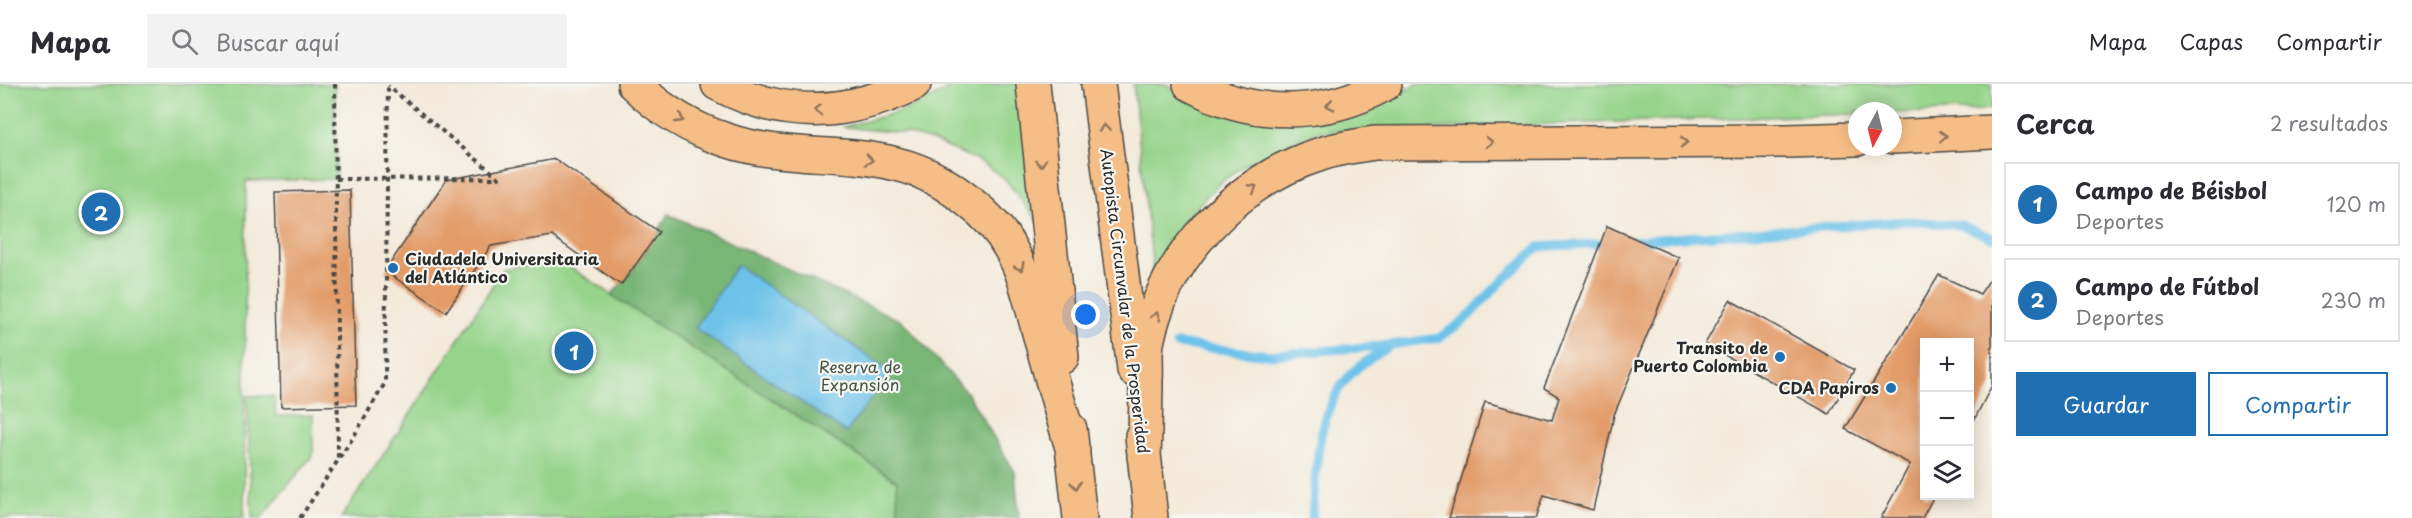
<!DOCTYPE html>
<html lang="es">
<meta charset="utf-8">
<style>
:root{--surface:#fff;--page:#f2f2f3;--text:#2b2b33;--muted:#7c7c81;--line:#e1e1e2;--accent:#1f6fb2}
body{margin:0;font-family:"Playpen Sans",sans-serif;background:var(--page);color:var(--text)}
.controls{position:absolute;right:18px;bottom:18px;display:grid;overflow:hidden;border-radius:0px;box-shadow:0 3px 15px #0003}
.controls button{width:54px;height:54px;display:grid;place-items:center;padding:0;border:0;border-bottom:2px solid var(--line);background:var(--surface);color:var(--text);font:30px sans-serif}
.compass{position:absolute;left:1848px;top:18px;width:54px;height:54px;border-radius:50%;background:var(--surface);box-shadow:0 3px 15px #0003;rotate:187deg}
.you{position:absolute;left:1086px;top:231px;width:21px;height:21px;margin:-15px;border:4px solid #fff;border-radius:50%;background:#1a73e8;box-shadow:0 0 0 9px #1a73e833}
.badge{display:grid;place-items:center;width:39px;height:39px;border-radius:50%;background:var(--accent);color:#fff;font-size:20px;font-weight:700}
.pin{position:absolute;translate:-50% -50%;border:3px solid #fff;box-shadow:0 2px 6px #0006}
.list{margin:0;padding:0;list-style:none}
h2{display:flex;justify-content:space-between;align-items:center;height:78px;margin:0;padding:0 24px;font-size:26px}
h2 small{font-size:20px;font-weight:400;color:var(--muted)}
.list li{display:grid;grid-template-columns:39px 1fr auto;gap:18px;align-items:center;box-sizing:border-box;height:84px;margin:0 12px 12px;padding:0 12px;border:2px solid var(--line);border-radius:0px}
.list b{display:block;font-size:22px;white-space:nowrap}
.list p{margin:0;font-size:20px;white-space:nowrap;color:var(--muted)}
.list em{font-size:20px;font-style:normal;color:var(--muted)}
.actions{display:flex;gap:12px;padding:18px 24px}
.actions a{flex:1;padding:14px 0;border:2px solid var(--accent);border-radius:0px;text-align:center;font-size:21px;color:var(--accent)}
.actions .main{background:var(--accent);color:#fff}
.icon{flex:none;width:33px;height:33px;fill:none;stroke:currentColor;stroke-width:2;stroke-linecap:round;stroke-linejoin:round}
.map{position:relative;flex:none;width:1992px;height:434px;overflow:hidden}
header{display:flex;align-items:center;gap:36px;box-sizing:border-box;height:84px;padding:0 30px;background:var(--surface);border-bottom:2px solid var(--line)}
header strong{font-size:28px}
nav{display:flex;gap:33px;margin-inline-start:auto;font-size:21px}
.search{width:420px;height:54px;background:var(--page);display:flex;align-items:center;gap:15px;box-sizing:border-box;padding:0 21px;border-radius:0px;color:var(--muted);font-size:22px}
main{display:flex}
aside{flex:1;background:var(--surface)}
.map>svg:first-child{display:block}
.green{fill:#95d48a;stroke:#60805a;stroke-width:1.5}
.forest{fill:#78b676;stroke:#527050;stroke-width:1.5}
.water{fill:#6dc2ea;stroke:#4c768a;stroke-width:1.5}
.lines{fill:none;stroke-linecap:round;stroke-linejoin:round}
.stream{stroke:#6dc2ea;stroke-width:9}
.building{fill:#e39b67}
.highway-casing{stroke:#494845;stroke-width:36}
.path{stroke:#494845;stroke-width:4;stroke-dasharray:4.5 4.5;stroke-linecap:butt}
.highway{stroke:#f6be87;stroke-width:33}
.oneway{stroke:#907459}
.poi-dot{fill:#1f6fb2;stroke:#f6f6f2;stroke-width:2}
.labels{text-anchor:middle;stroke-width:4.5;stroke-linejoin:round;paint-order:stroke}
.poi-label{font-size:16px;font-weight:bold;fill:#2b2b2b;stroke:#f6f6f2;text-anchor:end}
.street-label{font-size:16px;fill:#2b2b2b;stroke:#f6f6f2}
.park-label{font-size:16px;fill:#465543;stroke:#f6f6f2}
</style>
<header>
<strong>Mapa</strong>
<div class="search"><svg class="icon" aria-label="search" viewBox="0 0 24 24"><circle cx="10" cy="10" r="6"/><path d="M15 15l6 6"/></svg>Buscar aquí</div>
<nav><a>Mapa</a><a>Capas</a><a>Compartir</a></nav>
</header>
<main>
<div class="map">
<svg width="1992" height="434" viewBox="0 0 1992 434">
<rect width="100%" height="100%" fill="#f6f6f2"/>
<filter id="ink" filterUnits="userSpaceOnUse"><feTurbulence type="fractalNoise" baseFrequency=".0167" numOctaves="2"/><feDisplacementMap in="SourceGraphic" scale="12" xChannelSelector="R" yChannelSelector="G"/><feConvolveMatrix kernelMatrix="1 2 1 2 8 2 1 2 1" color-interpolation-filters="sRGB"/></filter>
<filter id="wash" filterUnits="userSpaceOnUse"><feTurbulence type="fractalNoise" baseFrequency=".008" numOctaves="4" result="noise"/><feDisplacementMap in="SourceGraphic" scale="24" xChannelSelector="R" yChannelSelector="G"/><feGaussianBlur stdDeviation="1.35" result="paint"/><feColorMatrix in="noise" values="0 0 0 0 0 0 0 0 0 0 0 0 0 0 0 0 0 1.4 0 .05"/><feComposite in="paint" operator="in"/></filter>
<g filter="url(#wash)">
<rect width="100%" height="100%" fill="#f3eada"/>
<path class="green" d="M0,0h335l1,95 -90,2c0,112 -2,225 -2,337h-244z
M954,0h69l15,138 -32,-42 -25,-18 -49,-21 -28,-8 -62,-6c39,-10 79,-18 112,-43z
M1133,0h33l28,17 201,-5 22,-12h575v24l-11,2 -88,3v-2h-36v3l-539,18c-26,11 -53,20 -76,35 -39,24 -67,66 -89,105z
M559,176l338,221 1,37h-557l74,-111 88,-138z
M247,312h27l2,20 37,-1v40l-52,63h-9z"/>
<path class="forest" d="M668,130l234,107 65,72 48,79 4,46h-121l-1,-37 -286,-186c22,-23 42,-53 57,-81z"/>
<path class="water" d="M737,181l154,107 -45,61 -151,-105z"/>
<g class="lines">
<path class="stream" d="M1630,157l277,-20 54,4 31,13
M1176,260l92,11 115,-9 56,-8 26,-18 30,-32 43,-41 72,-4
M1312,434c4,-43 4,-102 33,-137 11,-15 28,-24 43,-34"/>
</g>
<g id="blocks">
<path class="building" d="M555,75l104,73 -38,53 -69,-49 -61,10 -45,66 -61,-41 61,-91z
M350,106l6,215 -75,2 -6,-215z
M1607,142l72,32 -65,157 -21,95 -49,-15 -8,23h-87l36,-116 67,18 7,-23 -15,-9z
M1939,191l41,19 12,-18v109l-22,43v-86h-46v154h10l-12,22h-41l29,-54 -65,-35z
M1730,216l124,70 -25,44 -124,-70z"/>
</g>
</g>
<g filter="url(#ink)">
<use href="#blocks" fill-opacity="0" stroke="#494845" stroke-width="1.5"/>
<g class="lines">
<defs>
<path id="highway" d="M634,0c25,25 58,45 92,56 55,19 115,10 170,24 27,6 51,20 72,37 17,13 32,28 42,47 15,25 20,53 28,81 11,41 23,82 35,122
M718,0c67,36 129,32 196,0
M1033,0l29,273
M1098,0l36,286
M1190,0c61,34 134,35 195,0
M1893,53l99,-5
M1070,345l10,89
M1142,352l9,82
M1144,373c1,-26 2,-51 2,-77 1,-12 -1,-25 1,-37 17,-87 90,-163 174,-189 17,-6 36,-8 53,-11l414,-2 69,-2"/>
</defs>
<use href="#highway" class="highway-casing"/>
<path class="path" d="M335,0l3,376
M336,95l163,-1 -111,-92
M300,434l54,-82 31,-53 3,-299"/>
<use href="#highway" class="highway"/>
</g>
<defs><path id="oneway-chevron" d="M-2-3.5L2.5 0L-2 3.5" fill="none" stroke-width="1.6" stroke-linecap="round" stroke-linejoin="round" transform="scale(1.5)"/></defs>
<g class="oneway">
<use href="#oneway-chevron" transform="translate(1330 21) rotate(167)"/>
<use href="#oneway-chevron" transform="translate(818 26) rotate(179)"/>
<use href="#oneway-chevron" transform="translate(680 35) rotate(28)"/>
<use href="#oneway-chevron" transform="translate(1104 44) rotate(-97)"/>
<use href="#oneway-chevron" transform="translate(1943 52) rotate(-3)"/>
<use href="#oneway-chevron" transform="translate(1489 58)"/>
<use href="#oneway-chevron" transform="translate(1684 58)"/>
<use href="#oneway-chevron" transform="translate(869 76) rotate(8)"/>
<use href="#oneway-chevron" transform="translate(1041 79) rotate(84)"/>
<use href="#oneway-chevron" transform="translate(1253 104) rotate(-32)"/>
<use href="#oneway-chevron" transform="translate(1020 183) rotate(64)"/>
<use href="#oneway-chevron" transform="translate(1156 232) rotate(-72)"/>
<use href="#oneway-chevron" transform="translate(1076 401) rotate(84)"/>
</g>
</g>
<g class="poi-dot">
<circle cx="393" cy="184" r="6"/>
<circle cx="1780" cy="273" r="6"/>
<circle cx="1891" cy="304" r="6"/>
</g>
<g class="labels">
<g class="poi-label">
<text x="405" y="181" text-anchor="start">Ciudadela Universitaria<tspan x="405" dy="18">del Atlántico</tspan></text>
<text x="1768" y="270">Transito de<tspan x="1768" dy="18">Puerto Colombia</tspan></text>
<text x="1879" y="310">CDA Papiros</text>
</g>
<g class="street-label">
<text transform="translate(1125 217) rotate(83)" y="6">Autopista Circunvalar de la Prosperidad</text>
</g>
<g class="park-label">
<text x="860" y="289">Reserva de<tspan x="860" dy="18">Expansión</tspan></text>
</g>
</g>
</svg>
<div class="controls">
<button>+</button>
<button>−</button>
<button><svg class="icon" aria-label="layers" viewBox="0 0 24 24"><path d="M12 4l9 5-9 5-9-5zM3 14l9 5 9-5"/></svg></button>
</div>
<svg class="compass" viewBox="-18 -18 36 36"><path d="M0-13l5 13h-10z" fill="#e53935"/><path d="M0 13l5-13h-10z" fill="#7c7c81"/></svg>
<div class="you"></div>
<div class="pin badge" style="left:574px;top:267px">1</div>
<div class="pin badge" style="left:101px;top:128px">2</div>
</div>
<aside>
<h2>Cerca<small>2 resultados</small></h2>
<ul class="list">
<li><span class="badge">1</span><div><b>Campo de Béisbol</b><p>Deportes</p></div><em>120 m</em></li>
<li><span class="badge">2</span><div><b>Campo de Fútbol</b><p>Deportes</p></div><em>230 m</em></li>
</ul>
<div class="actions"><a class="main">Guardar</a><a>Compartir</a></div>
</aside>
</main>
